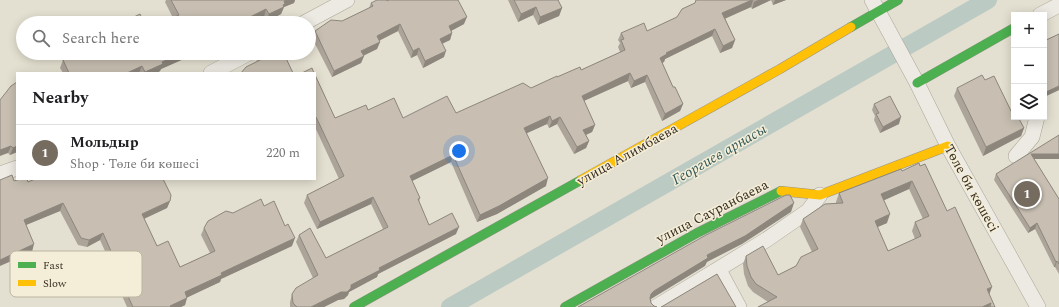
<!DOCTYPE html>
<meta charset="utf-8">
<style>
:root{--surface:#fff;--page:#f2f2f2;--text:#202124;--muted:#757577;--line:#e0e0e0;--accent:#756c5f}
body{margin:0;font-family:Spectral,serif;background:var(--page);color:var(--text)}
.controls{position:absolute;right:12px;top:12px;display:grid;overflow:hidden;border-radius:0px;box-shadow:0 2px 10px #0003}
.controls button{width:36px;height:36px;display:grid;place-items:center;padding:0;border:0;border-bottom:1px solid var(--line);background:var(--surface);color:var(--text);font:20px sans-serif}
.you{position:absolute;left:459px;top:151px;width:14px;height:14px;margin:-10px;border:3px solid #fff;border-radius:50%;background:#1a73e8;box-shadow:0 0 0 6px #1a73e833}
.badge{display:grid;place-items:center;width:26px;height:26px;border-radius:50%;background:var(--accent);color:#fff;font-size:13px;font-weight:700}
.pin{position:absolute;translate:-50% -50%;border:2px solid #fff;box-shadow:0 1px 4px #0006}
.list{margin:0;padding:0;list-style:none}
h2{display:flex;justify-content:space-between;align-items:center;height:52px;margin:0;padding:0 16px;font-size:17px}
h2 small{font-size:13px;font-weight:400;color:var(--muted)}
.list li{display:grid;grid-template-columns:26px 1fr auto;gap:12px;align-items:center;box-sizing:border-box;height:56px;padding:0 16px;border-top:1px solid var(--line)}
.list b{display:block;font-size:15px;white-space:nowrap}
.list p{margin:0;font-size:13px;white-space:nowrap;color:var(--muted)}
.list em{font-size:13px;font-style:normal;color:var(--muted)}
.icon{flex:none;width:22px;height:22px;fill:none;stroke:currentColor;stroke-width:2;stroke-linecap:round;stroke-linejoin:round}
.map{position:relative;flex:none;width:1059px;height:307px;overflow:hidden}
.search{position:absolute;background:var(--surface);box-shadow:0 2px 10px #0003;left:16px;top:16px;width:300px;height:44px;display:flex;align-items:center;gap:10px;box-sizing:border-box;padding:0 14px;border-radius:22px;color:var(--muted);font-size:15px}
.panel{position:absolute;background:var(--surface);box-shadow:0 2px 10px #0003;left:16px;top:72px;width:300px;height:108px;border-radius:0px}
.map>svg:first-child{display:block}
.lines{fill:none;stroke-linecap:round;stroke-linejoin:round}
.canal{stroke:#bbcac2;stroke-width:18}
.street-casing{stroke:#aaa599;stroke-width:16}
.fast-casing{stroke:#999489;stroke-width:10}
.slow-casing{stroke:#999489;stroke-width:10}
.street{stroke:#eceae2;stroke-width:15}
.fast{stroke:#4caf50;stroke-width:9}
.slow{stroke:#ffc107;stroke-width:9}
.wall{fill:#aca499;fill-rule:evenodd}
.shaded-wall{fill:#8c867d}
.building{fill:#c8bfb2;stroke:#8c867d;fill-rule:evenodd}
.labels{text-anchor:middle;stroke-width:3;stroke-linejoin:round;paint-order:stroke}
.street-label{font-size:14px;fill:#392e21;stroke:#f4eed8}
.water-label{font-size:15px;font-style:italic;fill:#315757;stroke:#f4eed8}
.key{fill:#f4eed8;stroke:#bcb4a1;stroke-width:1}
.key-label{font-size:11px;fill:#392e21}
</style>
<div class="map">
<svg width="1059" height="307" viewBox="0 0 1059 307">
<rect width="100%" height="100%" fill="#e4e0d1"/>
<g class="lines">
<path class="canal" d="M450,307l538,-307"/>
<defs>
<path id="street" d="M872,0l45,83 31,63 90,161
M1040,15l19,-10
M304,23l43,-23
M211,73l38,-20
M1016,156l16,-19 5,-20
M0,174l17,-6
M719,270l20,37
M656,307l110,-67 42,-29 12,-16"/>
<path id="fast" d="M851,27l47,-27
M917,83l97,-55
M354,307l227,-127
M565,307l132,-74 84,-42"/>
<path id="slow" d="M581,180l199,-111 71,-42
M781,191l39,4 128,-49"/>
</defs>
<use href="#street" class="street-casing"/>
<use href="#fast" class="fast-casing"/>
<use href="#slow" class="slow-casing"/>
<use href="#street" class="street"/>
<use href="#fast" class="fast"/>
<use href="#slow" class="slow"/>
</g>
<path class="wall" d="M166,0h129l-1,3 -10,4 -3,7 -15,8 -2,-5 -13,6h-89l11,-5 -8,-16z
M508,0h50l4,8 -3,8 -21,9 -5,-10 -15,7z
M696,0h90l-13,5 -2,-5 -19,9 -1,-2 -26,11 10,22 -3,8 -12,5 -8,-17 -47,23 -1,3 -2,1 11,24 10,17 -3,7 -18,10 -17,-39 -14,6 -3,-7 -44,20 11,24 -3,7 -6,3 3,6 -3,7 -12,6 -17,-30 -8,4 -2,-4 -21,9 20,53 -49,28 -20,8 -26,-60 -39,19 8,17 -1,4 10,23 27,9 -78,40 -1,3 -28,15 -1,3 -4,4 -6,1 -14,7h-34v-5l2,-8 21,-16 -17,-36 3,-7 27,23 57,-29 -12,-25 -54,25 -13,-26 3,-8 32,-16 -24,-52v-52l20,43 33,-8 35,8 53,-5 75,-25 26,-11 24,-7 39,-18 -2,-5 2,-4 -2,-3 3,-7 26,-2 30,-14 18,-14z
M387,1l77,23 -13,7 1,2 -2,7 -8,3 2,14 -21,11 -6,-13 -6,3 -13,-27 -19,10 1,1 -3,7 -14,6 1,1 -3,7 -29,14 -20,-39 3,-7 27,-10 27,-13 2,-5z
M1059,34v56l-15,7v-56z
M105,53h86l-4,3 -1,2 -25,11 -1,2 -3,2h-94l-3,-5 3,-8 36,-4z
M258,53h26v2l-27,6 -1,-2z
M985,80l29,37 10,11 -3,8 -38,20 -29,-60 3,-8z
M17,82v70l-7,3 -2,-2z
M874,104l25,20 -19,9 -6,-13 1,-4 -3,-6z
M1034,159l25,40v75l-4,-7h-1l-19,-38 -7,4 -34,-53 2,-6z
M920,166l27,45 48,96h-237l10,-5 -15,-10 -5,-6 -4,-12 -1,-10 3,-8 32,19 18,-9 16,-14 -12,-25 3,-8 33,-16v-1l3,-9 63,-22zM909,189l14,30 -8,3 -3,9 3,8 -27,12 -11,-24 10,-4 -3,-23z
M14,181l14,1 142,19 -3,7 -23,11 13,27 23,21 30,-14 -9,-18 3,-7 29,-15 31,-7 28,40 -71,33 -1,3 -33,15 -2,8 -4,2h-54l-15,-34 1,-4 -13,-29 -13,7 -9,-2 -18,-34 -34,14 6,27z"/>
<path class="shaded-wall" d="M286,0h9l-1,3 -10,4 -3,7 -15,8 3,-8 15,-13z
M752,0h1l-2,7 -31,14 2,-8z
M758,0h13l-19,9 2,-7z
M775,0h11l-13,5z
M536,7l-3,8 -15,7 3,-8z
M562,8l-3,8 -21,9 2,-8z
M266,9l-2,8 -13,6h-8l1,-3z
M467,17l-3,7 -17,9 2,-7z
M243,18l-2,5h-7z
M400,24l-2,7 -24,12 3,-7z
M715,29l-3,7 -47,23 -1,3 -7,3 3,-7 6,-5z
M452,33l-2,7 -12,6 2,-7z
M735,40l-3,8 -12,5 3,-7z
M380,42l-3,7 -18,9 2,-7z
M419,48l-2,7 -6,3 2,-7z
M446,51l-2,6 -21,11 2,-7z
M183,53h8l-4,3 -1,2 -25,11 -1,2 -3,2h-13l1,-1 17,-10z
M364,56l-3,7 -29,14 2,-6z
M142,66l-3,7h-12z
M630,73l-2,8 -49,22 3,-7z
M647,75l-2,7 -14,6 3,-7z
M1059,86v4l-15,7 2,-5z
M683,104l-3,7 -18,10 3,-7z
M550,116l-3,8 -26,12 3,-8z
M560,117l-3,7 -8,4 3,-7z
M901,117l-2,7 -19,9 3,-6z
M595,125l-3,7 -11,5 2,-7z
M1024,128l-3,8 -38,20 3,-9z
M589,141l-3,7 -12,6 3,-7z
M11,146l-3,7 -8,3v-6z
M17,146v6l-7,3 3,-7z
M1031,154h28v5h-30z
M453,155l-2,7 -43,21 2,-7z
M548,178l-2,8 -49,28 -20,8 3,-7z
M912,181l-3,8 -31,14 3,-9z
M373,197l-2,7 -54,25 3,-7z
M170,201l-3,7 -28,13 3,-7z
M63,203l-3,8 -39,16 3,-7z
M794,203l-3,9 -49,32 -35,18 -2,4 -54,33 -3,3 3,-8 3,-3 53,-36z
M890,214l-3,9 -16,7 4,-9z
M1037,223l-2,6 -7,4 2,-5z
M459,227l-3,7 -78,40 -1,3 -28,15 -1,3 -4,4 -6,1 -14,7h-13l68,-39z
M103,233l-3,7 -13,7 2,-7z
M295,238l-3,8 -71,33 -1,3 -38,18 3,-8 36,-19z
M34,244l-2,8 -32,14v-6z
M1057,261l-2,6h-1l2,-5z
M992,287l-3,8 -2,-6z
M187,298l-2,7 -4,2h-11v-1z
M991,303l-2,4h-7z"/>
<path class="building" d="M171,0h115l-2,1 1,3 -2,1 1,2 -15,7 -3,-5 -22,11 -1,-2 -9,5h-72l17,-8z
M377,0h10v1l2,-1h69l9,17 -18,9 3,7 -12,6 6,12 -21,10 -6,-13 -6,3 -13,-27 -23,12 3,6 -19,9 3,5 -30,15 -19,-40 16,-11 11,1 31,-15 -2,-3z
M514,0h44l4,8 -22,9 -4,-10 -15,7z
M696,0h56l-30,13 13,27 -12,6 -8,-17 -49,24 1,1 -7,4 13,29h2l8,17 -18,10 -18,-39 -13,6 -4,-8 -48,23 13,29 -12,5 6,11 -12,6 -17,-30 -8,4 -2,-5 -26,12 24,50 -49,28 -19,9 -27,-60 -43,21 10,22 -2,1 11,26 23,-12 7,14 -80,41 1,2 -29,15v3l-4,4h-6l-30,15h-14l-4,-4 -1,-9 4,-6 22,-13 -19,-40 11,-7 16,30 62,-31 -15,-30 -53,25 -13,-27 37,-19 -28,-59 -1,1v-43l20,43 31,-13 2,5 26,-12 9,20 44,-22 9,17 67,-30 8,5 26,-12v1l23,-10 1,3 44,-20 -4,-10 3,-1 -3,-6 23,-10 3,8 30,-14 5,-8 13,-6z
M140,14l4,9h-16l-2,-2z
M1059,34v52l-13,6 -2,-5v-46z
M81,53h17l1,3 6,-3h78l-21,9 1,2 -18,8 -3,-6 -15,7h-58l-6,-13z
M259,53h25v1l9,19h-52l5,-6 16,-8z
M312,68l2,5h-12z
M982,75l3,5 9,-4 20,41h4l6,11 -38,19 -29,-59z
M17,82v64l-4,2 -2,-2 -11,4v-50l11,-14z
M890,96l11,21 -18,10 -7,-13 3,-1 -5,-9z
M1059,135v19h-28l28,45v65l-2,-3 -1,1 -19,-39 -7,5 -34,-54z
M919,163l1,3 5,-2 22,47 8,-4 37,80 -5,2 8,18h-5l1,-4 -9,4h-224l19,-10 -21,-13 -5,-7 -4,-11 -1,-10 17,-10 15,29 18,-9 5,-9 17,-8 -15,-30 22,-15 18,-1 -4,-10 62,-24 1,2zM912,181l17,35 -14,6 6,14 -33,15 -13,-30 15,-7 -9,-20z
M12,175l2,6 6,-2h7l1,3 7,-3h128l8,16 -1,6 -28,13 15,32 11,-5 12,26 35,-16 -11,-23 4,-7 18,-10 7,2 28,-14 3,7 10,-5 11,25 3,-2 7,14 -74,35 1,2 -37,17 2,6 -17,8 1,1h-38l-19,-41 3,-1 -14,-32 -14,7 -8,-2 -18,-35 -39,17 10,24 -34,16v-80z
M786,195h4l4,8 -49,33 -38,19 1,3 -54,33 -3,3 -1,4 1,5 3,3 3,1h-79l128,-72z
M717,274l19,33h-75l2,-1z"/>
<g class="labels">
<g class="street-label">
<text transform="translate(627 154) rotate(-29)" y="5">улица Алимбаева</text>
<text transform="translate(972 188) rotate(61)" y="5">Төле би көшесі</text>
<text transform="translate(712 211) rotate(-27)" y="5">улица Сауранбаева</text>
</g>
<g class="water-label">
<text transform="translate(719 154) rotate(-30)" y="5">Георгиев арнасы</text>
</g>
</g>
<rect x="10" y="251" width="132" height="46" rx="6" class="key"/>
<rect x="18" y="262" width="18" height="6" fill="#4caf50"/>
<rect x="18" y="280" width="18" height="6" fill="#ffc107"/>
<g class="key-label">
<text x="43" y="269">Fast</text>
<text x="43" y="287">Slow</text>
</g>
</svg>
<div class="controls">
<button>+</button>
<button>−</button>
<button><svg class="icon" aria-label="layers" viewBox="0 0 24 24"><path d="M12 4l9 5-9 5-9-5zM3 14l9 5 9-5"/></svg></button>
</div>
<div class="you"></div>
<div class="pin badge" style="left:1027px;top:194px">1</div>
<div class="search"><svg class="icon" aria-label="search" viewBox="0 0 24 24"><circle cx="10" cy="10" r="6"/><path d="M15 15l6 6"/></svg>Search here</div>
<section class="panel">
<h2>Nearby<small></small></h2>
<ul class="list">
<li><span class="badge">1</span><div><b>Мольдыр</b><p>Shop · Төле би көшесі</p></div><em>220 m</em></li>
</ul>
</section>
</div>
